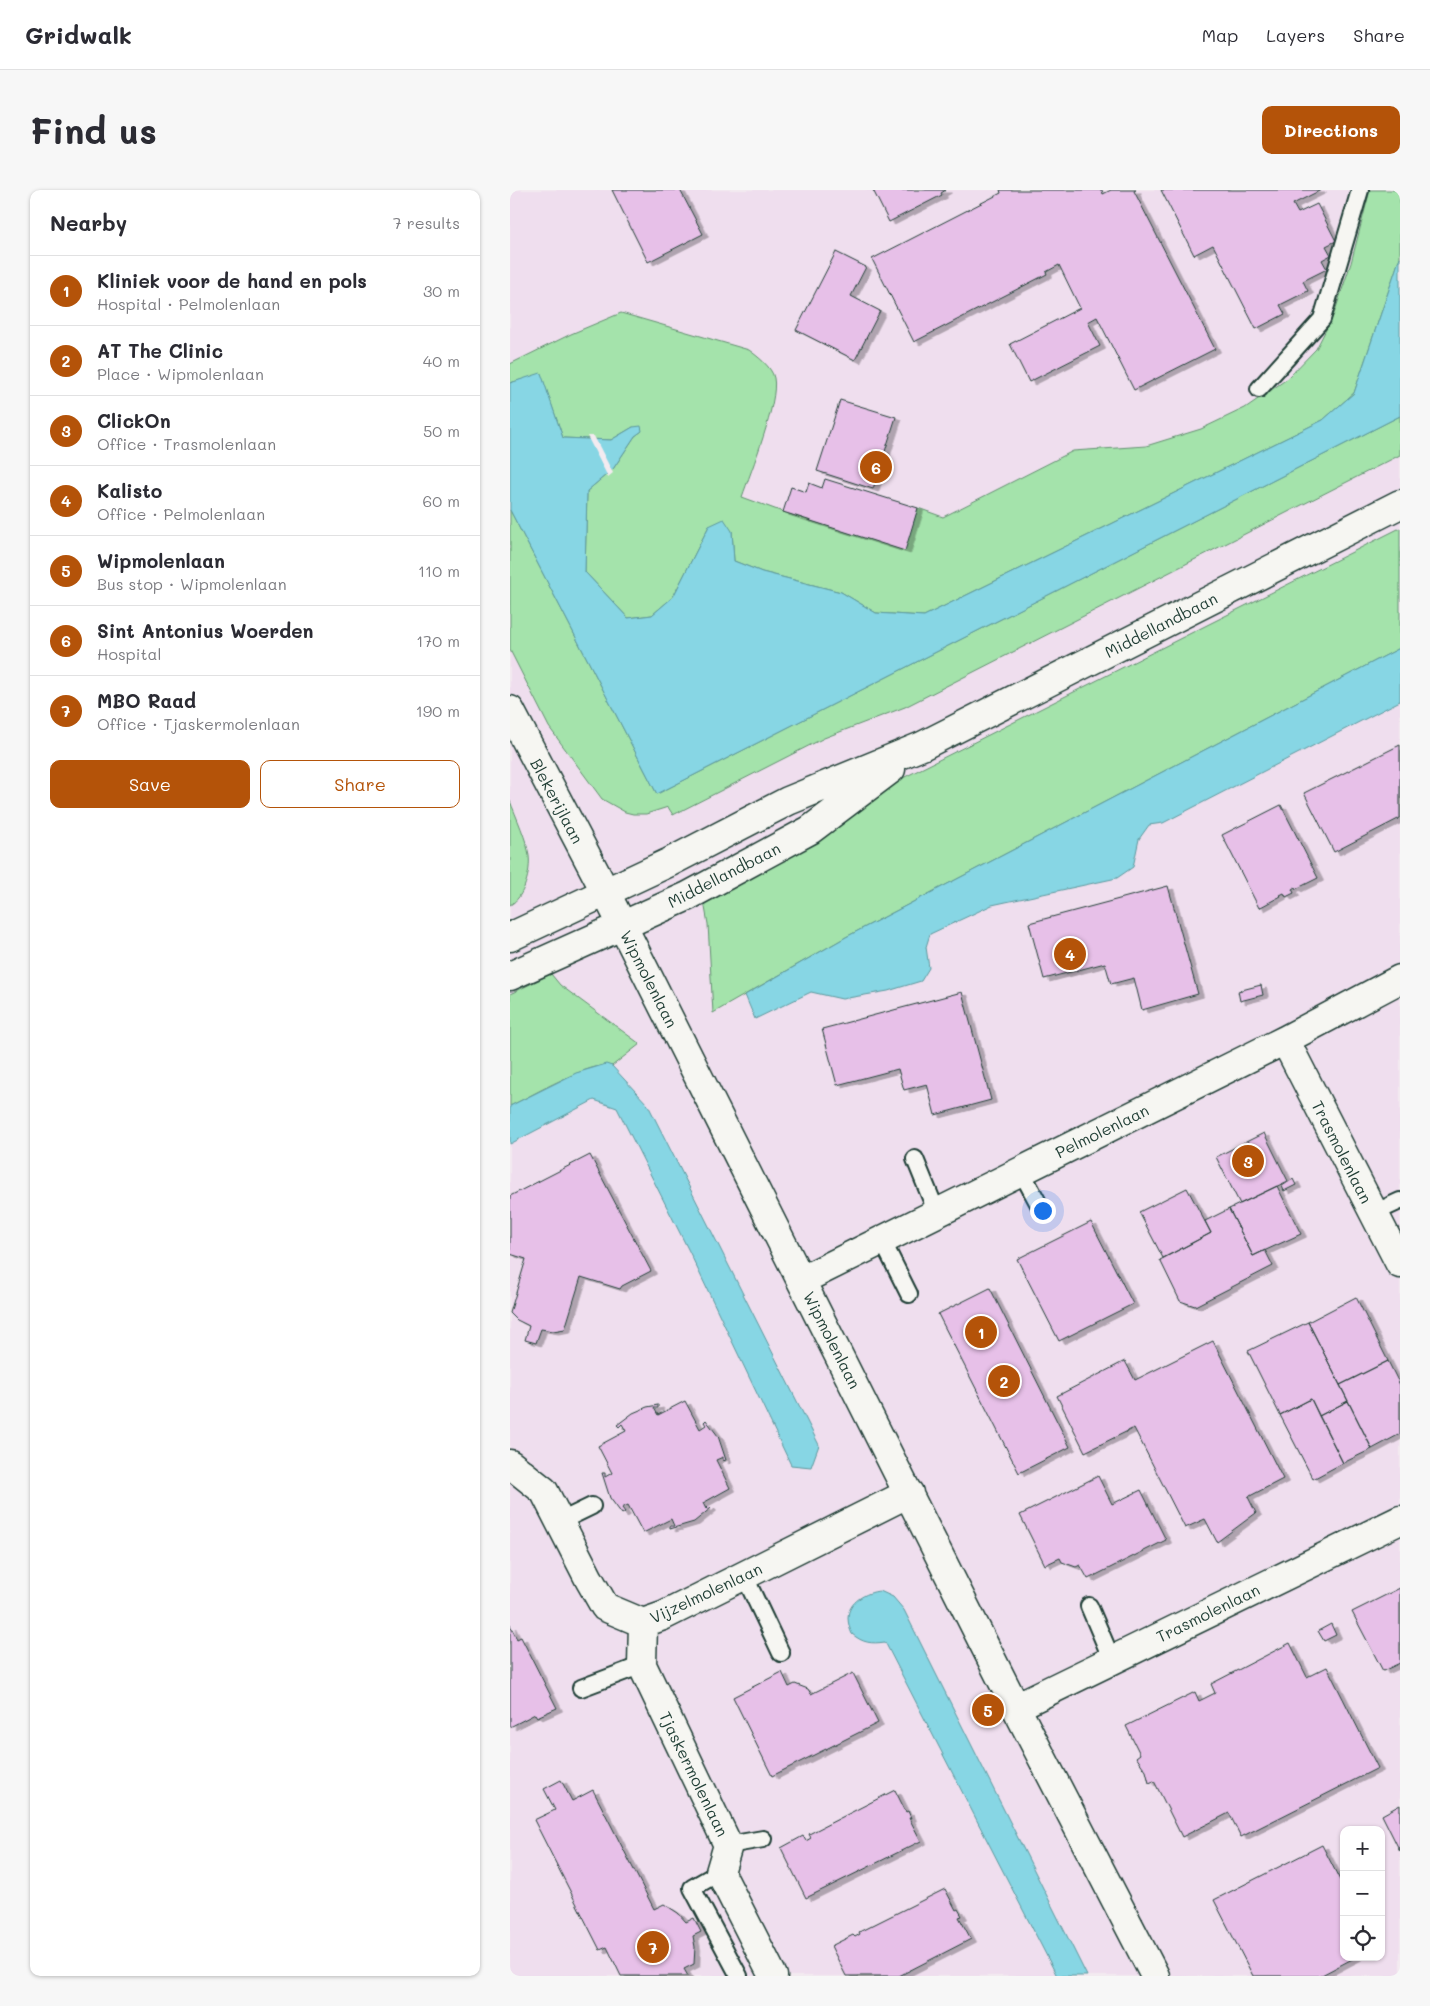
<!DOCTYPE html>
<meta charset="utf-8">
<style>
:root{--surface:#fff;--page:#f7f7f7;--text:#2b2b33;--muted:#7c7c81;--line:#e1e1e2;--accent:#b45309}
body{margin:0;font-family:Mali,sans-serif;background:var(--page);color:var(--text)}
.controls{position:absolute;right:15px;bottom:15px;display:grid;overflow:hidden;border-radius:10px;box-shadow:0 1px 4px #0004}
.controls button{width:45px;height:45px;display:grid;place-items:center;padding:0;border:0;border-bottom:1px solid var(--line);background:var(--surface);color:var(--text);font:25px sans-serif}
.you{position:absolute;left:532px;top:1020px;width:18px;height:18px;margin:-12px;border:4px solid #fff;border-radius:50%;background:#1a73e8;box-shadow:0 0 0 8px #1a73e833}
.badge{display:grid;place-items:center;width:32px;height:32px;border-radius:50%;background:var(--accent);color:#fff;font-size:16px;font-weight:700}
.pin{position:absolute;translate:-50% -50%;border:2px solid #fff;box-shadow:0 1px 5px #0006}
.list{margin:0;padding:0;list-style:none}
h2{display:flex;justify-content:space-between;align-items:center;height:65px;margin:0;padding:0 20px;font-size:21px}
h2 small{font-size:16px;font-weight:400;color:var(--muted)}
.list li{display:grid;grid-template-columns:32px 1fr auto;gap:15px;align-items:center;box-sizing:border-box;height:70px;padding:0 20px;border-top:1px solid var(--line)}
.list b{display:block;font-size:19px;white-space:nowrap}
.list p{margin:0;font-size:16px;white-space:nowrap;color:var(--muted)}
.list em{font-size:16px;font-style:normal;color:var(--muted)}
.actions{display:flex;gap:10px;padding:15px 20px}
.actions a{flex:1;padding:11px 0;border:1px solid var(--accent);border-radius:10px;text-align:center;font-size:18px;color:var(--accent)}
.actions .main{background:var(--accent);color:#fff}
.icon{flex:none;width:28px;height:28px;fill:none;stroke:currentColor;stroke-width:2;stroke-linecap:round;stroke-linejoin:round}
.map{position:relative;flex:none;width:890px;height:1786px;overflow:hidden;border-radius:10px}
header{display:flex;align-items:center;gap:30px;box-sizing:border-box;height:70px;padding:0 25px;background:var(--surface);border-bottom:1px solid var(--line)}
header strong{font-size:24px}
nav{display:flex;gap:28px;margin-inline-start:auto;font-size:18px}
.intro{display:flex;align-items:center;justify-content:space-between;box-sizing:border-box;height:120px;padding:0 30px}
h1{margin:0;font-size:35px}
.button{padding:12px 22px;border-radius:10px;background:var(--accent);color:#fff;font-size:18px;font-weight:700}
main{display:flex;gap:30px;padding:0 30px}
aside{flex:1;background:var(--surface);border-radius:10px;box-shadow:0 1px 4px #0004}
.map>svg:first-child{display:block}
.built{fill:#efdeee;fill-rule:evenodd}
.green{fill:#a4e3ab;stroke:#629070}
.water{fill:#87d6e4;stroke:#5d999e}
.pier{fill:#f3ebf0}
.building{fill:#e7c0e8;stroke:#1f3d34;filter:url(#shadow)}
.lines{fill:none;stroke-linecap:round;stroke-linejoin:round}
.lane-casing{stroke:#1f3d34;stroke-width:20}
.street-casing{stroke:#1f3d34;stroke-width:31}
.secondary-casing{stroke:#1f3d34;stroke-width:31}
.lane{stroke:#f6f6f2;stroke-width:16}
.street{stroke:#f6f6f2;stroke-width:28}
.secondary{stroke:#f6f6f2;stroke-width:28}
.labels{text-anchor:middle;stroke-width:4.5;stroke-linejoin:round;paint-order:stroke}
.street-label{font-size:16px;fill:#1f3d34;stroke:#f6f6f2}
</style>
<header>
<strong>Gridwalk</strong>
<nav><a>Map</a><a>Layers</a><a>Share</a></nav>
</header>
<div class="intro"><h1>Find us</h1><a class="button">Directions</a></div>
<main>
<aside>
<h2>Nearby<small>7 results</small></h2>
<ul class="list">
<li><span class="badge">1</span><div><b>Kliniek voor de hand en pols</b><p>Hospital · Pelmolenlaan</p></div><em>30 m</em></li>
<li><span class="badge">2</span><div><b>AT The Clinic</b><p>Place · Wipmolenlaan</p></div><em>40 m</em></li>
<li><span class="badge">3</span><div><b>ClickOn</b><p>Office · Trasmolenlaan</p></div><em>50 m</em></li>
<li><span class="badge">4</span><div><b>Kalisto</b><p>Office · Pelmolenlaan</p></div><em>60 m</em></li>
<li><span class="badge">5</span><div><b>Wipmolenlaan</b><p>Bus stop · Wipmolenlaan</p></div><em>110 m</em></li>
<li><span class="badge">6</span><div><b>Sint Antonius Woerden</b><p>Hospital</p></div><em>170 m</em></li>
<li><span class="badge">7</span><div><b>MBO Raad</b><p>Office · Tjaskermolenlaan</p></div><em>190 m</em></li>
</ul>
<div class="actions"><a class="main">Save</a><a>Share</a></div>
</aside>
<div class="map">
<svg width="890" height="1786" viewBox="0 0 890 1786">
<defs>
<filter id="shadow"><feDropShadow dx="5.5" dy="3" stdDeviation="0" flood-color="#0004"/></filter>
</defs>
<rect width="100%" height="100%" fill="#f3ebf0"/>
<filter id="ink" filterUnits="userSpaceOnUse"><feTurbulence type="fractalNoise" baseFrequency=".02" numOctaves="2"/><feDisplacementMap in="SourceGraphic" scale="10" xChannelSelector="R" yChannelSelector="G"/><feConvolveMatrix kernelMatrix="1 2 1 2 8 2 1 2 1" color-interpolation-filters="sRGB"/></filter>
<g filter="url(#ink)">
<path class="built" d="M0,0h890v1786h-890zM834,1640h37v127h-37z"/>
<path class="green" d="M860,0h30v67l-46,136 -31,27 -399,196 -48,-3 -35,-21 -79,-20 -28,-11 -2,-30 -23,-5 -36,71 -21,18 -24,3 -43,-46 2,-81 26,-22 22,-33 7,-5 -9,-4 -22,13 -48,-2 -22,-64 -31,9v-19l61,-30 50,-21 128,37c8,6 23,17 25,28 5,24 -23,93 -32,119l41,15 121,38 14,-42 25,9 130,-66 73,-5 55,-17 44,-21 42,-29 29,-30 18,-35 17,-51z
M890,226v39l-495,252 -81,31 -151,77 -5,-8 -22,7h-13l-8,-2 -23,-13 -53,-72 -39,-77v-140l147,284z
M890,338v120l-554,289 -133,76 -5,-89 -5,-28 182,-109z
M0,611c5,13 18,42 19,55 2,15 -5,42 -19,49z
M41,784l9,11 80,59 -28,22c-20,-6 -81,30 -102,40v-112z"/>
<path class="water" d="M890,67v159l-743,378 -147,-284v-127l31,-10 22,65 48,2 22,-13 8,-1 1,5 -7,5 -22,33 -26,22 -2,81 43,46 24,-3 21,-18 36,-71 15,-7 8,12 2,30 28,11 79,20 35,21 48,3 399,-196 31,-27z
M890,458v53l-237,122 -14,2 -10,14 -6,28 -16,11 -125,27 -62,29 -4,13 3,21 -8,13 -33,10 -46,8 -31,-7 -56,27 -10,-24 101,-58z
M96,874l6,2 36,39 171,340 -8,22 -20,-2 -101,-212 -73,-145 -23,-8 -84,44v-38l66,-33z
M370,1401l13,6 11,13 183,366h-30l-172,-334c-14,2 -22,1 -33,-8 -2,-4 -4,-11 -4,-16 0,-16 18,-26 32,-27z"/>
<path class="pier" d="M77,246h7l19,37 -5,4z"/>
<path class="building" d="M102,0h68l23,44 -55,28z
M363,0h73l-5,3 1,2 -53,27z
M490,0h102l1,4 8,-4h25l-2,1 81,158 -81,41 -37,-73 -9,5 12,24 -71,36 -19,-38 70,-36 -21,-43 -13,7 1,2 -133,68 -42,-83 129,-66z
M651,0h160l-28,14 5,9 19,-9 19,37 -10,5 5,9 -9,5 5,9 -24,12 5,10 -28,14 5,9 -29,15 -43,-84 -19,10z
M326,62l30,15 -15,29 29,15 -25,49 -59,-30z
M330,210l56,17 -23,72 -56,-18z
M315,289l93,29 -13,43 -122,-39 8,-25 15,5 3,-9 13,5z
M890,555v73l-66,34 -30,-59z
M771,615l37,73 -22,11 -1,-2 -3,2 2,4 -8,4 -2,-4 -4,2 1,1 -22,12 -37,-73z
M658,696l30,108 -56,16 -8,-32 -23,6 -6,-21 -61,16 -15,-56z
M751,795l2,10 -23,6 -2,-10z
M452,802l29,108 -56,15 -8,-31 -23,6 -6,-21 -61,16 -15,-56z
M754,943l24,48 -48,23 -24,-47z
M80,965l61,116 -29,15 -2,3 -39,-12 -16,52 -12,2 -12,-2 -5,14 -11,-3 4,-14 -12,-6 -7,-7 16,-54 -16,-5v-58z
M783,989l3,6 -12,6 -2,-5z
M767,996l24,48 -48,22 -24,-47z
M677,998l24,45 -48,25 -24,-46z
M719,1019l24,47 12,-6 8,16 -78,40 -15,-5 -20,-41 51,-27 -6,-12z
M581,1032l42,82 -74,37 -42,-82z
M480,1098l80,159 -51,26 -81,-159z
M846,1107l32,64 -48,24 -32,-63z
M798,1132l40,79 -29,15 -8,-17 -31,16 -32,-64z
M703,1151l70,138 -35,18 8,16 -39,29 -12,-23 -20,9 -51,-100 -49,24 -28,-56 68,-35 10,19z
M878,1171l12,24v49l-28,15 -32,-64z
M801,1209l32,64 -30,16 -33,-64z
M175,1211l15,28 6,-4 -2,-3 2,-2 12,16 8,24 -3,1v-4l-7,3 14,28 -27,15 3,6 3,-3 2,2 -17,14 -24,7v-3h4l-3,-7 -28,14 -15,-28 -6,3 3,4 -3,2 -12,-16 -8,-25h3v4l7,-4 -14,-27 28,-15 -4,-7 -3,3 -2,-2 16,-12 14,-6 11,-2v3h-4l4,7z
M838,1211l24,48 -29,14 -24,-47z
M588,1286l14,28 29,-14 25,50 -78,39 -8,-14 -4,2 -14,-5 -2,-4 -15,7 -25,-50z
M890,1398v75l-17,8 -31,-59z
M821,1434l5,11 -12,6 -6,-10z
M0,1435l7,14 4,-2 36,71 -20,9 -2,-3 -25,13z
M780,1453l17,34 20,-10 51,101 -137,69 -12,-24 -47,24 -28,-56 -5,2 -3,-12 -10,-14 4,-3 -14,-28 69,-34 4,9 16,-8 -4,-9z
M272,1482l7,15 6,-3 13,5 3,5 42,-21 25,50 -106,53 -39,-79z
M51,1590l11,21 21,-11 61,119 10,-5 14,9 8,9 8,-4 7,14 -8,4 2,11 -1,17 -10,5 4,7h-67l-14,-29 -7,3 -66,-130 21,-10 -11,-21z
M385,1600l11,22 2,-1 3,7h-2l12,23 -115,57 -25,-50 22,-12 3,5 5,-3 -2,-4z
M890,1615v46l-18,-36z
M812,1655l22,43v69h12l-36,19h-67l-39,-76z
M435,1699l11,21 2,-1 4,7 -3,1 12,22 -72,37h-53l-15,-30 22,-11 2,2 5,-3 -1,-2z"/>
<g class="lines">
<defs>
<path id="lane" d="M749,199l63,-70 38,-129
M405,969l22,54
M511,981l21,39
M864,1023l26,-12
M372,1050l27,54
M49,1332l33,-16
M234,1385l37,78
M579,1416l23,54
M71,1498l61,-23
M218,1655l35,-6
M210,1682l-28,16 47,88"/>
<path id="street" d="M0,520l95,181 405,805 145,280
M775,850l115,224
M292,1090l483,-240 115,-61
M0,1274l34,27 45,88 16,28 38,16 20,-7 246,-123
M133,1433l-1,42 86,180 -8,27 53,104
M506,1517l384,-187"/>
<path id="secondary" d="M0,747l160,-75 118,-61 134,-55 478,-242
M0,786l178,-80 122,-66 81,-61"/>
</defs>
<use href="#lane" class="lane-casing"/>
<use href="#street" class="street-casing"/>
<use href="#secondary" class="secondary-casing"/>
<use href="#lane" class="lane"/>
<use href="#street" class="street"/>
<use href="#secondary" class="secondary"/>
</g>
</g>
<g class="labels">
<g class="street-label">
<text transform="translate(651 435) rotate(-27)" y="6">Middellandbaan</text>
<text transform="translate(47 611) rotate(62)" y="6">Blekerijlaan</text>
<text transform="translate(214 685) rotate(-27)" y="6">Middellandbaan</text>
<text transform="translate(139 789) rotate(63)" y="6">Wipmolenlaan</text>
<text transform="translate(592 941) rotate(-26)" y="6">Pelmolenlaan</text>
<text transform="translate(832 962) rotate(63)" y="6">Trasmolenlaan</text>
<text transform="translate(322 1150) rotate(63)" y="6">Wipmolenlaan</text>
<text transform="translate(196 1403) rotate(-25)" y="6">Vijzelmolenlaan</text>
<text transform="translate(698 1423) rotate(-26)" y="6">Trasmolenlaan</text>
<text transform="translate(184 1584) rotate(64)" y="6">Tjaskermolenlaan</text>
</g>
</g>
</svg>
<div class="controls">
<button>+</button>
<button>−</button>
<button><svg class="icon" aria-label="locate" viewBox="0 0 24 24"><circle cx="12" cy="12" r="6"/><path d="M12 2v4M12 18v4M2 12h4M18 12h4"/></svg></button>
</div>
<div class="you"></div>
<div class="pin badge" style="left:471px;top:1142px">1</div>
<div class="pin badge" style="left:494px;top:1191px">2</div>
<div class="pin badge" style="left:738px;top:971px">3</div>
<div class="pin badge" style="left:560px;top:764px">4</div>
<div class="pin badge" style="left:478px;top:1520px">5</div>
<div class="pin badge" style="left:366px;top:277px">6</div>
<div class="pin badge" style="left:143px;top:1757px">7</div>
</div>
</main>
